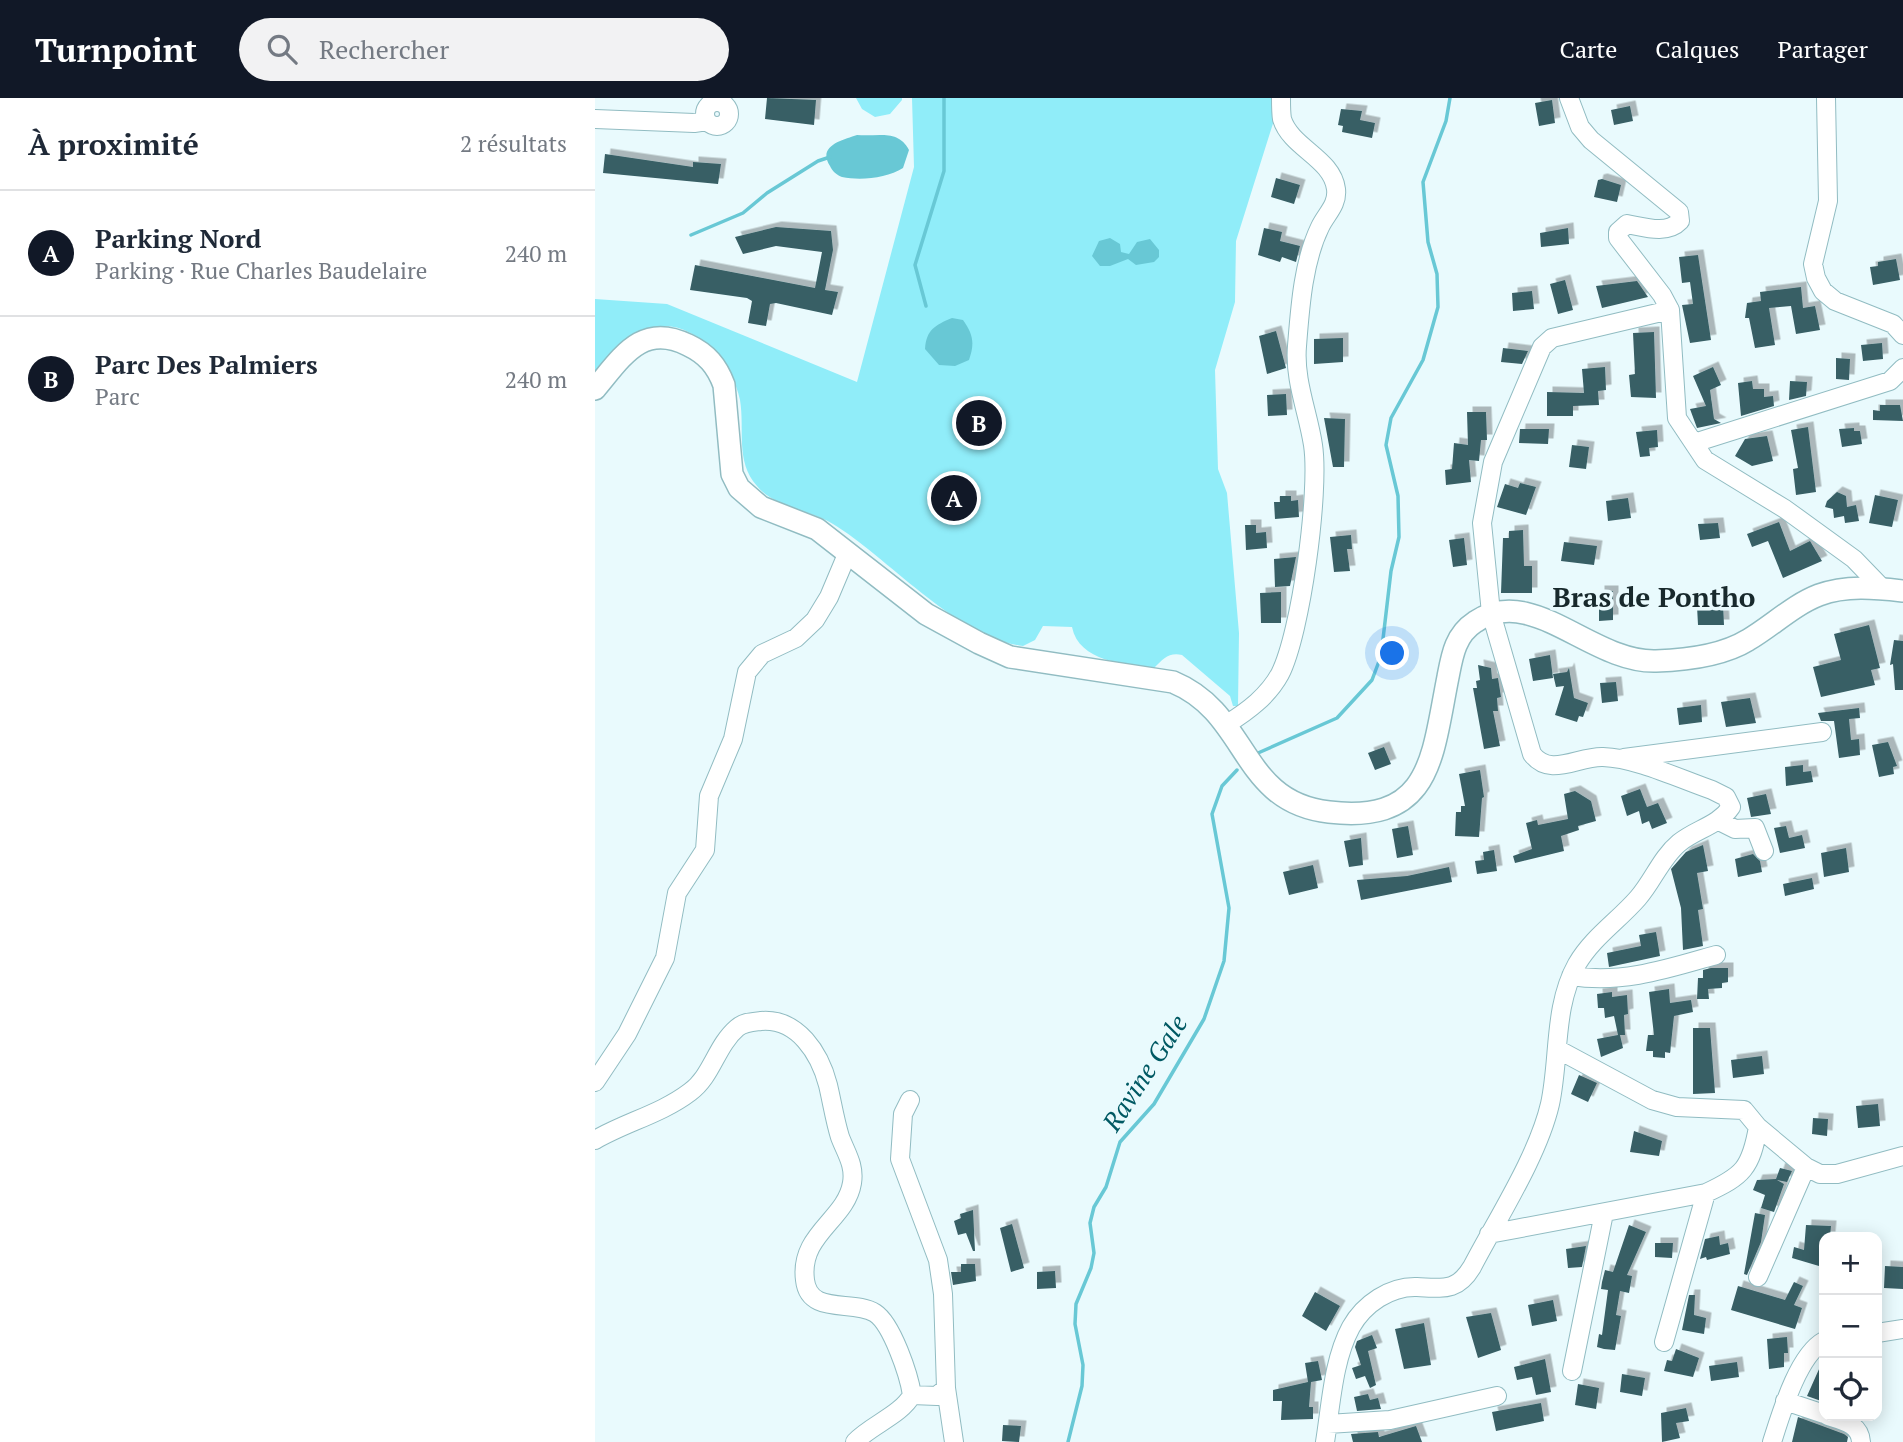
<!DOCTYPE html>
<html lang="fr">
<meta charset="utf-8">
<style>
:root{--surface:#fff;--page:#f2f2f3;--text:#1f2937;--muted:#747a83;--line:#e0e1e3;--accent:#111827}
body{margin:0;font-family:"PT Serif",serif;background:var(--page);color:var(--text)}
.controls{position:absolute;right:21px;bottom:21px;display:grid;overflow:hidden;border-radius:14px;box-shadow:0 4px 18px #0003}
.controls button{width:63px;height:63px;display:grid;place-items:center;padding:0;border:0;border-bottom:2px solid var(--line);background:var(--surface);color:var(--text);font:35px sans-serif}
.you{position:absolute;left:798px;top:556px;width:24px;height:24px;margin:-18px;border:5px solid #fff;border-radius:50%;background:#1a73e8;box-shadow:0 0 0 10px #1a73e833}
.badge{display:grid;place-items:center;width:46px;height:46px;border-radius:50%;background:var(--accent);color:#fff;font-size:23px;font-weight:700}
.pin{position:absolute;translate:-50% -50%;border:4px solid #fff;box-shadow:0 2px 7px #0006}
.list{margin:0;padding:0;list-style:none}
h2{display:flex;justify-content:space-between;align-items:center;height:91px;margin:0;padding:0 28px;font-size:30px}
h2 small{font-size:23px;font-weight:400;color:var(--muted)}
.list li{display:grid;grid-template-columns:46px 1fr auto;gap:21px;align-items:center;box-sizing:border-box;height:126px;padding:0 28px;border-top:2px solid var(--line)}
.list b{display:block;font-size:26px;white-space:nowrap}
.list p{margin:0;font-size:23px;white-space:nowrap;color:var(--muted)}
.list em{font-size:23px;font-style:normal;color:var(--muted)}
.icon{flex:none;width:38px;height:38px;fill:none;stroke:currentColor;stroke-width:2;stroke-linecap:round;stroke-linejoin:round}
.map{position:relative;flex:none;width:1308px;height:1344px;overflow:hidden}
header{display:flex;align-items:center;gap:42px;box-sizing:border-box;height:98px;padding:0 35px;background:var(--accent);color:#fff}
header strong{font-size:33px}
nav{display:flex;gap:38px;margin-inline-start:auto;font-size:24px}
.search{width:490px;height:63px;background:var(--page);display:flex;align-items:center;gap:18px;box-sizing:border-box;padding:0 24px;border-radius:38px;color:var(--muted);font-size:26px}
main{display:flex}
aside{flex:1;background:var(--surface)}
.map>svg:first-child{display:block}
.green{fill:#90edf9}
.water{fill:#68c8d5}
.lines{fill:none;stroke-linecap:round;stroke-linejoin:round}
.stream{stroke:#68c8d5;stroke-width:3.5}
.building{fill:#375f65;filter:url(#shadow)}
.minor-casing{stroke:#91bcc2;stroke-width:20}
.major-casing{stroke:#91bcc2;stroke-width:24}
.minor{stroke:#fff;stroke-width:18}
.major{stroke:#fff;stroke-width:21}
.labels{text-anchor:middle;stroke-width:7;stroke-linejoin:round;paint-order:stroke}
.water-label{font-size:26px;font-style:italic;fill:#005963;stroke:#e9fafd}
.quarter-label{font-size:28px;font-weight:bold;fill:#18292c;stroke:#e9fafd}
</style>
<header>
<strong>Turnpoint</strong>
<div class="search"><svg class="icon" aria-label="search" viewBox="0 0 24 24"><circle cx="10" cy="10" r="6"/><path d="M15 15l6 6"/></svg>Rechercher</div>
<nav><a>Carte</a><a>Calques</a><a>Partager</a></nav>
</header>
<main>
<aside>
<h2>À proximité<small>2 résultats</small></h2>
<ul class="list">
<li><span class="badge">A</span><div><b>Parking Nord</b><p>Parking · Rue Charles Baudelaire</p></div><em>240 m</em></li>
<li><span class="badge">B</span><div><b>Parc Des Palmiers</b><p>Parc</p></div><em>240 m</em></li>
</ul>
</aside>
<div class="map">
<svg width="1308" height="1344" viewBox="0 0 1308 1344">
<defs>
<filter id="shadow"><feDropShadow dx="5.5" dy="-5.5" stdDeviation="0" flood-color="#0004"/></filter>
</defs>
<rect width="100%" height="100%" fill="#e9fafd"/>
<path class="green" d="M261,0h46v2l-12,14 -15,3 -13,-8z
M317,0h363v19l-39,124 -1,61 -20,68 3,99 9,24 12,140 -1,73h-5l-3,-10 -48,-41c-13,-3 -19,4 -28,13 -29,-4 -75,-6 -82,-41l-29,-1 -8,14 -12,6c-68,-9 -134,-88 -190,-122 -23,-14 -59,-17 -76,-38 -22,-25 -12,-55 -17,-86 -7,-37 -48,-84 -89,-72 -24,7 -40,29 -56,47v-76l72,5 190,78 57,-215z"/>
<path class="water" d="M262,37c21,2 41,-6 52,15l-6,18c-16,10 -42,13 -61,9 -5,-2 -10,-6 -12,-11 -13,-20 12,-26 27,-31z
M515,140l10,6 1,8 8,2 8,-12 13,-3 9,11v7l-5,5 -18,3 -8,-6 -18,7h-10l-8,-10 7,-15z
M357,220l11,2c10,14 12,23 6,40l-14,6 -16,-1 -14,-16c1,-19 10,-24 27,-31z"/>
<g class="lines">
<path class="stream" d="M96,137l52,-22 24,-20 51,-32 12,-4
M331,208l-11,-41 29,-94v-73
M663,655l79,-35 35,-38 9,-24 10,-85 8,-34 -1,-41 -12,-51 5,-27 32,-58 15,-53 -1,-33 -9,-32 -5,-60 23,-61 4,-23
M473,1344l14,-56 1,-21 -8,-41 1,-20 15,-36 3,-15 -4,-30 4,-16 12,-20 14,-45 34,-38 50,-85 20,-58 5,-53 -17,-94 10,-28 15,-16"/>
</g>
<path class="building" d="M172,0l49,2 -2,25 -49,-6z
M957,2l3,23 -16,3 -4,-23z
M1035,8l3,15 -19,4 -3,-15z
M746,11l21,2 -2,9 15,3 -3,15 -30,-6 1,-6 -5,-1z
M10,56l88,13v-5l28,2 -3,20 -115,-11z
M681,80l24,7 -6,19 -23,-7z
M1007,81l19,6 -4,17 -23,-5 4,-17z
M181,129l55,4 2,19 -8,40 13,2 -6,23 -56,-12 -6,1 -4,22 -18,-3 4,-22 -5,-3 -57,-8 5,-25 120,23 7,-36 -46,-6 -33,8 -8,-17z
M669,130l18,4 -2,9 20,5 -4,16 -14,-5 -2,5 -22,-7z
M973,130l1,16 -28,3 -1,-14z
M1103,157l13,85 -21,3 -8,-38 11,-1 -3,-22 -8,1 -3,-26z
M1301,161l4,21 -27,5 -3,-18 8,-1v-4z
M970,182l8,30 -15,4 -8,-30z
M1042,183l11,16 -46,11 -6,-22z
M1206,189l2,21 12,-2 5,24 -24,4 -5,-28 -22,2 6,37 -20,3 -6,-30h-4l2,-15 14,-2 -1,-9z
M937,193l2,18 -21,2 -1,-18z
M681,233l10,37 -19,6 -8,-38z
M1059,234l2,66 -25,-1 -2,-22 6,-1 -2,-41z
M748,240v24l-29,2v-25z
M1287,245l1,16 -20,2 -2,-16z
M908,250l25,3 -6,13 -21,-2z
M1241,260l14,1 -1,21 -13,-1z
M1010,269l1,23 -8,1 1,14 -26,1v10h-26v-24l37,1 -2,-24z
M1118,269l8,18 -11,5 4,29 7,4 -24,5 -7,-19 16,-3 -13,-30z
M1157,283l1,8h11v8l9,-1 1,10 -33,10 -3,-33z
M1195,283l17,1 -1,14 -17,4z
M691,296l1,21 -19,1 -1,-21z
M1285,307h20l3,16 -30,-1v-10l7,1z
M872,314h19l1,28h-6l-2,21 -10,-1 2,22 -25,3 -1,-15 7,-1 2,-26 14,2z
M729,320l21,1 -1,48h-11z
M1213,329l8,65 -20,3 -3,-26 5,-1 -7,-38z
M1259,330v3h6l2,13 -20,3 -3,-18z
M925,331h29l-1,15 -29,-1z
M1062,332l1,17 -9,1 1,8 -10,1 -4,-25z
M1172,338l6,25 -21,5 -17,-10 10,-17z
M977,347l17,2 -3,22 -17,-2z
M925,385l16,4 -10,28 -29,-8 8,-23 13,4z
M1242,394l9,4 1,11 9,-2 3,16 -14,2 -1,-7 -10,2 -1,-9 -8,-2 2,-6z
M1280,397l23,5 -6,27 -23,-4z
M685,398h11v5l7,-1 1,17 -24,2 -1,-17h6z
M1033,400l3,20 -23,3 -2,-20z
M1184,424l11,29 20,-10 12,20 -39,17 -15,-37 -16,6 -5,-13z
M1123,425l2,15 -20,2 -2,-16z
M650,427h11v8l10,-1 1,16 -21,2z
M928,432l1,36h8v27h-31l2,-55h6v-7z
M756,437l1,14h-5l3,22 -16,1 -4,-35z
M869,440l3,27 -14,2 -4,-27z
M969,444l33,4 -3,19 -33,-4z
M701,459l-6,29 -15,1 -1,-28z
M1004,493h14v29l-14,1z
M686,494v31h-20l-1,-30z
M1128,507l1,20h-26l-1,-19z
M1274,527l11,43 -9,2 4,15 -54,12 -8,-30 28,-7 -7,-26z
M1299,542l9,1v49h-8l-2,-26 -3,1z
M955,557l3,23 -20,3 -4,-22z
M883,567l13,3 1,11 6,-1 3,19 -4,1 1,13h-5l7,35 -16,3 -11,-61h4l-1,-7 4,-1z
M974,570l5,30 14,5 -5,14 -4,-1 -2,6 -22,-7 9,-29 -8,1 -3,-13 14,-2z
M1021,584l2,19 -16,2 -2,-20z
M1155,600l6,25 -30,4 -5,-25z
M1106,607l1,17 -23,3 -2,-17z
M1264,610l1,10 -11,1 2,21 8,-1 1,16 -21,3 -5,-37h-13l-3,-8z
M1293,644l9,24 -4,1 1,7 -15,3 -7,-32z
M789,649l7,17 -16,6 -7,-17z
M1208,667v7l8,-1 2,11 -27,4 -1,-19z
M885,672l4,27 -2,1 -3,39 -24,-1 1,-24h5v-6h4l-6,-32z
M1045,691l7,18 11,-4 9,20 -15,6 -3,-8 -7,3 -3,-13 -12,5 -6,-20z
M980,693l16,10 5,20 -18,5 1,4 -18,6 3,15 -49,12 -2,-7 19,-7 -6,-26 11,-3 1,5 30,-6 -4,-25z
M1171,696l5,20 -20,3 -4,-19z
M813,728l5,29 -16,3 -5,-29z
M1191,728l3,12 13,-3 3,13 -25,5 -6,-25z
M766,740l2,27 -14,2 -5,-26z
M1108,747l5,26 -11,2 6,36 -5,1 5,36 -20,4 -2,-42 -10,-39 15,-17z
M1251,750l3,24 -25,5 -3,-24z
M899,752l3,21 -20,3 -2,-13 9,-1 -1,-8z
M1158,756l7,7 2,11 -24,5 -3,-18z
M718,767l5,23 -29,7 -6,-23z
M854,769l3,15 -91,18 -4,-20 50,-4z
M1217,780l2,11 -29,7 -2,-12z
M1061,834l4,24 -51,11 -2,-14 34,-7 -2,-11z
M1116,870h17v14l-6,1v5l-14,1 1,10h-12l1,-21h5v-8z
M1074,891l1,14 21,-3 2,12 -19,4 -4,37 -5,-1v6l-12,-1v-6h-7l2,-16h6l-5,-43z
M1017,894v5l15,-2 1,19 -4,1 1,20h-5l3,13 -22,9 -4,-18 21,-4 -4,-19 -9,2 -1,-10h-6l-1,-14z
M1098,930h17l5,65 -22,1z
M1167,958l2,18 -31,4 -2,-18z
M984,977l18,8 -9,19 -17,-8z
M1283,1006l2,22 -22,2 -2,-22z
M1218,1020l15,1 -1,17 -15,-2z
M1039,1033l28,10 -3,15 -29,-4z
M1185,1070l12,3 -5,11 -10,-2 7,4 -10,28 -13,-4 4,-13 -12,-5 4,-10 19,-1z
M378,1112l2,41h-2l-7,-18 -8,2 -4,-14 7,-3 -1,-4z
M1160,1115l10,2 -4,27 -14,33 -3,-1z
M417,1126l12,44 -13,4 -11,-44z
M1034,1127l17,7 -19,43 5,1 -3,17 -9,-2 -4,24 5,1 -6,34 -11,-1 -7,-2 2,-13 3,1 6,-45 -7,-1 1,-7 3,-12 8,2z
M1211,1127l25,1 -1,11h-6l-1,14h-4v15l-27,-8 2,-11 10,3z
M1124,1138l1,9 8,-2 2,11 -23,6 -1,-3 -6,2 5,-20z
M1060,1145h18l-1,15 -17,-1z
M991,1148l-4,21 -14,1 -2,-19z
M366,1166h14l1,17 -23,4 -2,-13h10z
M1290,1168l18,1v22l-19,-1z
M460,1173l1,17 -19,1v-17z
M1199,1184l9,4 -9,19 8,3 -7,21 -64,-19 7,-24 47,14z
M720,1194l25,14 -14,25 -24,-15z
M1094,1197h6l-1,20 12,3 -2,16 -22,-4z
M958,1202l4,21 -25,5 -4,-21z
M896,1215l10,37 -23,8 -12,-41z
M829,1225l7,42 -27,4 -9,-40z
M777,1237l5,13 -9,3 8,34 -6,3 -5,-12 -9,3 -4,-11 9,-3 -6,-18 2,-6z
M1192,1239l1,16h-4v14l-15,2 -2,-30z
M1081,1251l23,9 -6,19 -29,-6 3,-11 5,1z
M1229,1260v44l-17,-6z
M950,1261l6,33 -15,3 -4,-18 -15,3 -3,-13z
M723,1263l4,19 -11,2 -2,25h4v12l-32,1 1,-19h-9v-11l35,-8 -3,-19z
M1142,1264l2,15 -28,4 -2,-15z
M1027,1276l23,4 -3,18 -22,-4z
M983,1286l21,4 -3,21 -21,-4z
M773,1296l2,6 8,-2 3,11 -24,2 -3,-14z
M946,1305l3,18 -48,10 -4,-19z
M1091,1310l3,13 -13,2 4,15 -18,4 -1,-29z
M1203,1319l46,17 4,3 -1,5h-55z
M408,1327l18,1 -2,16 -17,-1z
M821,1328l6,16h-69l-2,-8 27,-2 1,5z"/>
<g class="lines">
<defs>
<path id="minor" d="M974,0l11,29 11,13 88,72 1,9c-13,14 -36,6 -53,3l-9,8v6l44,57 8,15 7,108 28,42 80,49 69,50 29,30
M1231,0l2,103 -15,63 3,14 7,13 12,10 58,23 10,11
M110 16a12 12 0 1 1 24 0a12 12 0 1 1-24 0Z
M0,21l99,4 13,-2
M1099,345l196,-62 13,-13
M632,626c21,-13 41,-28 53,-50 21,-41 40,-183 33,-229 -5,-33 -19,-65 -16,-99 3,-38 6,-84 23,-119 6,-13 18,-22 16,-38 -4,-31 -45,-41 -54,-70 -1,-6 -1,-14 -1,-21
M1029,660l198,-26
M1124,723l16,8 20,-1 9,23
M976,878c52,8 96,-7 145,-21
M962,951l95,51 25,7 67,3 14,17 48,40 14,7h17l66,-18
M0,984l32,-48 38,-76 12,-65 28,-43 4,-54 24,-57 14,-67 15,-18 34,-16 19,-18 14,-23 19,-45
M315,1002l-7,14 -3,45 38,101 5,34 3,94 8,54
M0,1042c31,-18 66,-26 95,-48 22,-16 26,-46 47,-64 7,-6 15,-6 24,-7 37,-3 59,33 67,64 4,17 7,36 12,52 6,16 15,28 12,46 -6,37 -53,51 -47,97 4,36 48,19 70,33 17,11 34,62 37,82 -11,20 -41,30 -57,47
M894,1136l217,-41c37,-17 45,-25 52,-66
M1163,1179l48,-110
M1282,1235l26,-4
M1069,1244l42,-149
M977,1273l32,-158
M317,1297l25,1 9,-8
M1190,1303l39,13
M1233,1318c15,5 32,8 33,26
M733,1326l62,-4 107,-24
M730,1344c6,-37 8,-82 26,-115 13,-23 39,-41 66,-40 26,1 40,5 55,-20 25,-48 66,-111 78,-163 10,-46 3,-97 27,-140 16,-27 41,-43 61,-66 15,-17 23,-40 41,-55 17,-14 39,-17 52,-36l-5,-10 -14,-7c-32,-11 -76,-32 -109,-33 -25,-1 -53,21 -71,-3l-41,-141 -9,-90 11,-61 49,-115 10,-9 118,-28
M1177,1344c9,-28 26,-87 52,-101"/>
<path id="major" d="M0,291c27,-32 47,-67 93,-44 19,9 29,21 36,40l8,89 7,14 22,19 56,22 109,85 53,29 31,14 163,25c77,32 66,120 156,130 103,12 103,-55 119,-135 4,-21 7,-42 27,-55 57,-39 116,41 181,39 30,-1 66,-5 92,-21 24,-14 45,-35 71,-45 27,-10 56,-7 84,-4"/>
</defs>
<use href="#minor" class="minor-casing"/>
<use href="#major" class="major-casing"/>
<use href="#minor" class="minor"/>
<use href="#major" class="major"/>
</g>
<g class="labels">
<g class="water-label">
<text transform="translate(550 975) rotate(-57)" y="9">Ravine Gale</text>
</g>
<g class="quarter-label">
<text x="1059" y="509">Bras de Pontho</text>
</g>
</g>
</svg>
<div class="controls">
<button>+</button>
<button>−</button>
<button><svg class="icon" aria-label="locate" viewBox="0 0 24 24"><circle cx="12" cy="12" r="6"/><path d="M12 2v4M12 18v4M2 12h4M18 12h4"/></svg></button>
</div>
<div class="you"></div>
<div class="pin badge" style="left:359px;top:400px">A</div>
<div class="pin badge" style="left:384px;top:325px">B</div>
</div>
</main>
